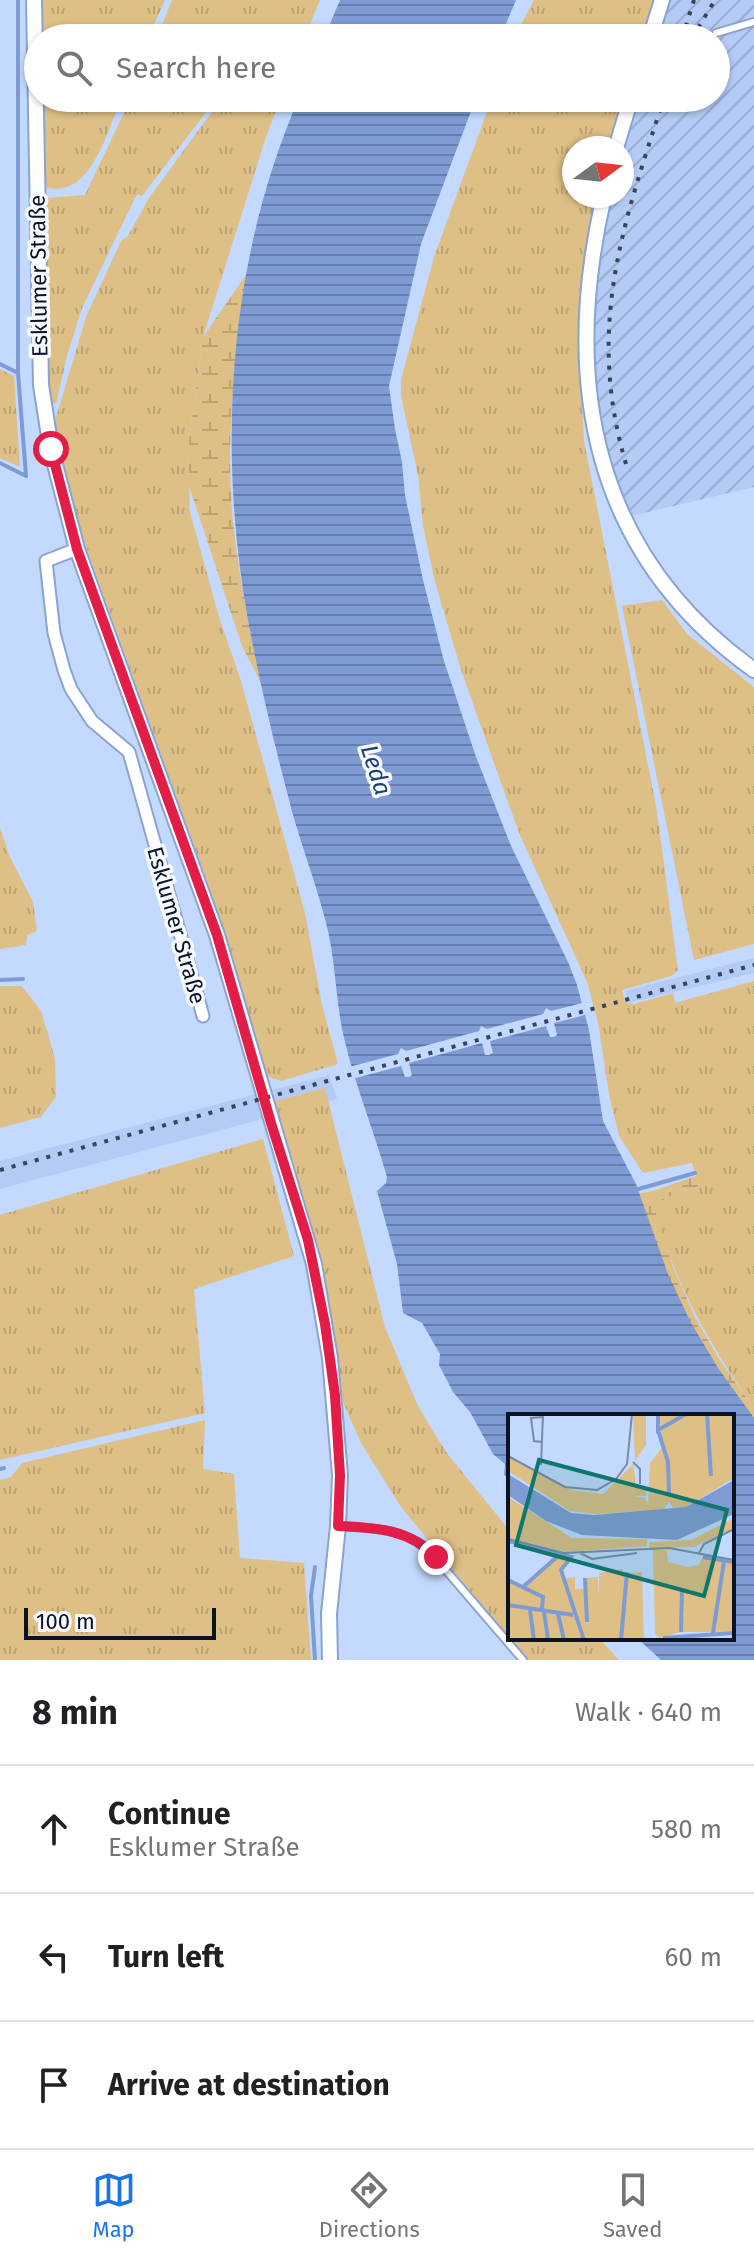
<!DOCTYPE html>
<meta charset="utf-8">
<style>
:root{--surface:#fff;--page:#f2f2f2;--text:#202124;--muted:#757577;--line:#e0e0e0;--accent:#1a73e8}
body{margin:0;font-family:"Fira Sans",sans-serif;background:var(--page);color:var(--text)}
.compass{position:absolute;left:562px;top:136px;width:72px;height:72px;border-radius:50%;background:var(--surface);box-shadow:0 2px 6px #0004;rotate:75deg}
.scale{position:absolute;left:24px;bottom:20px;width:192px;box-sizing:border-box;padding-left:8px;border:4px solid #0a1324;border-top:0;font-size:22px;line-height:28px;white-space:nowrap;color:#0a1324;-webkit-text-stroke:6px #f6f9fe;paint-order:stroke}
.stop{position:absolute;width:24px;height:24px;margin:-18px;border:6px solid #e11d48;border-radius:50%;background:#fff}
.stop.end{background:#e11d48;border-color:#fff;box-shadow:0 2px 8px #0008}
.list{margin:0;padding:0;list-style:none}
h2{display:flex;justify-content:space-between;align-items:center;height:104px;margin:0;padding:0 32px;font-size:34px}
h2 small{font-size:26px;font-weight:400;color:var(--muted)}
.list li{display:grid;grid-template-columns:52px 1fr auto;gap:24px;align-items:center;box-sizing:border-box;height:128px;padding:0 32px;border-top:2px solid var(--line)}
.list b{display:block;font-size:30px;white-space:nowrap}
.list p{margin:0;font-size:26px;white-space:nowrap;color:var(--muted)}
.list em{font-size:26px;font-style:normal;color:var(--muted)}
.icon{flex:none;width:44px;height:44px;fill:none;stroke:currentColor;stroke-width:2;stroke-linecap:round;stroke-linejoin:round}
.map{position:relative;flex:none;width:754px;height:1660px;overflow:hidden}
.search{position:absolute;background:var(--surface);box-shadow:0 2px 6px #0004;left:24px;right:24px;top:24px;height:88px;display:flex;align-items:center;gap:20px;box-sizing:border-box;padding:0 28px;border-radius:44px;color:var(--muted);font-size:30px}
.sheet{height:488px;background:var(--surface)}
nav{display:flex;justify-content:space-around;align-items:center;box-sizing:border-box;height:112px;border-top:2px solid var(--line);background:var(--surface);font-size:22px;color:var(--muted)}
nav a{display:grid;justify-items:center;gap:4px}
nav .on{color:var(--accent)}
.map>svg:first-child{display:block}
.built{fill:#b4cbf6}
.industrial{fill:url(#industrial-furrows)}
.grass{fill:url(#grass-tufts)}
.wetland{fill:url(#wetland-marsh)}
.water{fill:url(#water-rules)}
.pier{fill:#c3d9ff}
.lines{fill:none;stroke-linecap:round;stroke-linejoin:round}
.stream{stroke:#7e9cd3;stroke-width:4}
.service-casing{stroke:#8aa3d0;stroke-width:10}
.minor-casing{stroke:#8aa3d0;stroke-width:15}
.tertiary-casing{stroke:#8aa3d0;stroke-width:18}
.service{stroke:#fff;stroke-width:6}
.minor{stroke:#fff;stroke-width:11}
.tertiary{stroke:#fff;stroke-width:14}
.rail{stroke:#37445a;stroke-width:4;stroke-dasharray:4 8;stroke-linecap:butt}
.route{stroke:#e11d48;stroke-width:10}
.labels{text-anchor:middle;stroke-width:7;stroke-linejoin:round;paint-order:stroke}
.street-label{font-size:22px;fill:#0a1324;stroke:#f6f9fe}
.water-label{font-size:24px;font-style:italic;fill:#1c3e80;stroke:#f6f9fe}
.inset-river{fill:none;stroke:#7e9cd3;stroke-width:4}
.inset-road{fill:none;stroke:#798aa7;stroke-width:2}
.view{fill:#0f766e;fill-opacity:0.15;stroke:#0f766e;stroke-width:4}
.inset-edge{fill:none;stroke:#0a1324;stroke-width:4}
</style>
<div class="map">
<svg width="754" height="1660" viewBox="0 0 754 1660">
<defs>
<pattern id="industrial-furrows" width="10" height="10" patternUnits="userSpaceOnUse" patternTransform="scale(2)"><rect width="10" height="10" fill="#b4cbf6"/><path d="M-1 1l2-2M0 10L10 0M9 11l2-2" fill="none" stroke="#99add3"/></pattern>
<pattern id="grass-tufts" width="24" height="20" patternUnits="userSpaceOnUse" patternTransform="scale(2)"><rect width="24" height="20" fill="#debf85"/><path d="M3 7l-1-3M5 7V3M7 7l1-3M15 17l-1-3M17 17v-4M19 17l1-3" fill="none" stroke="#bda373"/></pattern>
<pattern id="wetland-marsh" width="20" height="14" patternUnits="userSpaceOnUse" patternTransform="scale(2)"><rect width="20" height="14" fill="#debf85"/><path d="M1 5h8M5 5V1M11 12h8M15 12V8" fill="none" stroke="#bda373"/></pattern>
<pattern id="water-rules" width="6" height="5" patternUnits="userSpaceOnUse" patternTransform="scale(2)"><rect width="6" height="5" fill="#7e9cd3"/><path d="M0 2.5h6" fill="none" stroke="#657eab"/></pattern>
</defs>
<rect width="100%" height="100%" fill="#c3d9ff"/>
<path class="built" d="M754,958v15l-126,30 -3,-12z
M329,1075l8,24 -337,90v-28z"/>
<path class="industrial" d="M662,0h92v487l-131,31 -36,-143 17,-179h18v-48l9,-50h85v-60h-66z"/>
<path class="grass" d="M40,0h125l-17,38h-107z
M172,0h148l-16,38h-147z
M534,0h128l-12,38h-136z
M42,98h80c-15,32 -30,100 -75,90l-3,-7z
M131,98h86l-75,98 -5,-2 -55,114 -15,48 -11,48 -5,-2 -6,-78 -2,-115 4,-11 38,-3z
M222,98h59l-15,39 -63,200 -15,111 2,64 29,105 22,64 64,232 17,92 16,59 -57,17 -17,-6 -44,-158 -143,-395 -23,-98 32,-107 35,-76 7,-5 21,-38z
M492,98h139l-15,50h-42v48h30l-26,140 6,105 73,370 21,159 -7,6 -49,14 3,12 9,2 39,-11 2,10 79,-22v427c-43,-61 -78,-122 -98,-194 0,-19 27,-22 43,-28l-7,-23 -49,10 -24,-37 -10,-42 -11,-72 -11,-40 -68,-149 -58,-163 -26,-88 -12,-56 -5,-51 -17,-79v-16l33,-123z
M0,369l14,7 6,91 -20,-9z
M662,600l25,34 67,53v257l-60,16 -72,-354z
M0,828l10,29 23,45 4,29 -10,4 -1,10 -26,4z
M0,986h22l19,25 8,26 6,23 1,37 -15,20 -41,11z
M325,1088l60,239 32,77 17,29 15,23 61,75v107h89l20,22h-92l-126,-153 -40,-64 -18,-41 -25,-149 -46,-151z
M263,1139l31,117 -100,33 11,124 -205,47v-245z
M205,1420l-2,49 31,5 6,84 64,5 7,97h-311v-180l11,-3 11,-14z"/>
<path class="wetland" d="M248,272c-13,83 -23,166 -15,250 6,55 17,110 29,163l-20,-39 -53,-160 -1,-38 15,-111z
M696,1176l3,10c-15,6 -43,9 -43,28l17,53 22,50 26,45 33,46v41l-22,-33 -110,-220 31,-5z"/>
<path class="water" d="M340,0h176l-16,38h-176z
M299,98h177l-55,146 -32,142 6,43 7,33 3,33 18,85 21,81 31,93 36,92 57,116 9,23 12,45 14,91 33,63 32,90 22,47 28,47 36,50v242h-93l-24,-22h95v-222h-222v66l-6,-8 1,-10 -12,-10 -23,-42 -17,-20 -14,-27 1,-11 -18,-31 -19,-10 -6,-49 -20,-73 9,-8 1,-6c-13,-46 -32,-92 -43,-139 -9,-39 -8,-80 -19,-119 -9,-35 -22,-69 -32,-104 -17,-64 -33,-129 -45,-195 -31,-172 -20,-359 51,-522z"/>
<path class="pier" d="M586,1002l3,12 -35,9 3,12 -3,2h-4l-4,-11 -56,15 3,12 -4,2h-4l-3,-12 -73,20 3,12 -3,2h-4l-4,-11 -49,13 -3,-12 49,-13 3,-6 5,3 73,-20 2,-5 6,3 56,-15 3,-6 5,3z"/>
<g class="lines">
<path class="stream" d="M0,364l18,9
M0,463l26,13 -8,-103v-373
M0,980l23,-1
M635,1190l60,-17
M0,1469l4,-1
M315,1567l-4,29 4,64"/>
<defs>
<path id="service" d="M716,33l38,-11
M338,1526c32,2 61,2 88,21l97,113"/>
<path id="minor" d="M77,549l-31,12 8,72 10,37 7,19 21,32 37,31 74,264"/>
<path id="tertiary" d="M34,0l7,385 10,64 26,100 140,386 97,329 16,94 10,117 -2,51 -9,88 1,46
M650,38l12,-38
M616,148l15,-50
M604,196c-43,186 -12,358 150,474"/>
</defs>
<use href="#service" class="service-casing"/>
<use href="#minor" class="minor-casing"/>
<use href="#tertiary" class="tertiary-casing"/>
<use href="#service" class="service"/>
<use href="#minor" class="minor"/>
<use href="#tertiary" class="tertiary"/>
<path class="rail" d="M682,38l12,-38
M692,38l23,-38
M626,464c-40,-136 -4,-237 38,-366
M0,1170l754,-205"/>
</g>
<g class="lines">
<path class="route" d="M51,449l26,100 140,386 54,188 37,117 17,84 10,71 5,80 -2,51c38,2 70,2 98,31"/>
</g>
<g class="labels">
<g class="street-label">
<text transform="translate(38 276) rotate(-91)" y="8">Esklumer Straße</text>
<text transform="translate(177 925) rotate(74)" y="8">Esklumer Straße</text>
</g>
<g class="water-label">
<text transform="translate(376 770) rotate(72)" y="8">Leda</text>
</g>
</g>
<g transform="translate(508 1414)">
<rect width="226" height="226" fill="#c3d9ff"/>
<path d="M125,0h13v31l-11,16zM152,0h74v64l-48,29 -13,1 -4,-6 -6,8 -68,4 -25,-3 -62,-40v-15l64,34 31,4 30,-30 3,21 10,1v10h-13l13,2 2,7 2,-42 12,-15zM0,83l64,41 75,1v7l-81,6 -58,-14zM226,104v10l-40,19 -45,1v-6l42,-2zM145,136h14l1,12 20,5 11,-2 3,-7 21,4 -11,70h-30l2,-18 -2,-27 -2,45 -20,6 -5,-4zM51,141l10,2 -9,12 3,10 12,-2v12h10v-11l13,-1 1,20v-24l23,-4 4,10 2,-6 14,-1 2,68h-136v-34l24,3 -24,-4v-24l27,12 -11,-6zM217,148l9,1v68l-20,1z" fill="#debf85"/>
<path d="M0,60l63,39 23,2 92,-8 48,-27v34l-57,26 -95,-5 -36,-14 -38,-26z" fill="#7e9cd3"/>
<path class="inset-river" d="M150,0v16l28,-16M199,0l4,62M150,16l10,32 1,31M0,127l63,16 -10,13 23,70M195,143l31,5M77,164l2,44M0,166l35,17 -1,12M16,172l34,-30M0,191l65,10M22,196l4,30M36,198l4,28M50,200l6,26M173,218l1,-43M205,219l11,-72M155,224l70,-5M113,226l6,-68"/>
<path class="inset-road" d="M34,28l-8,-1 -3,-23 12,-1M0,42l57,31 32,3 19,-11 11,-15 5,-50M125,48l7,7v15M33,51l2,-51M0,125l56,14 105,-5 65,12M72,139l12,6 45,-6M191,139l5,-9 30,-15"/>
<path class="view" d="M31,46l188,50 -23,86 -188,-51z"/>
<rect width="226" height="226" class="inset-edge"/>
</g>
</svg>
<svg class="compass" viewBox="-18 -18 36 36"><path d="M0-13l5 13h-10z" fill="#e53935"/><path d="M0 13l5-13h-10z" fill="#757577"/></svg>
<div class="scale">100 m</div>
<div class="stop" style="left:51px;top:449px"></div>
<div class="stop end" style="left:436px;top:1557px"></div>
<div class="search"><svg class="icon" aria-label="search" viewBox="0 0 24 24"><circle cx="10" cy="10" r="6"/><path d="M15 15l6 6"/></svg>Search here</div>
</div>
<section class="sheet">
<h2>8 min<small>Walk · 640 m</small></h2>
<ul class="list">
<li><svg class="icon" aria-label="ahead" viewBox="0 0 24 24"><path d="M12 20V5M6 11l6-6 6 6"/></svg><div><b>Continue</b><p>Esklumer Straße</p></div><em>580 m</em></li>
<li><svg class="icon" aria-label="left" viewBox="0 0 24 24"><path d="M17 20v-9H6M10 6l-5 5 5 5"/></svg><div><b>Turn left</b></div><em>60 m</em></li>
<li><svg class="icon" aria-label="arrive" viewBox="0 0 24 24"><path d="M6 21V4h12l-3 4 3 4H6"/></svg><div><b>Arrive at destination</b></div></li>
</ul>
</section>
<nav>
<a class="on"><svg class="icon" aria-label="map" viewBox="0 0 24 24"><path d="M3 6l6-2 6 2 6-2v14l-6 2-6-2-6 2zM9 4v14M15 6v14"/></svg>Map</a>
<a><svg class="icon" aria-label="directions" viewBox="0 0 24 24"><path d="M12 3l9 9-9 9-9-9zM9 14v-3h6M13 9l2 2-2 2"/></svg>Directions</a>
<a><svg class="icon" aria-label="saved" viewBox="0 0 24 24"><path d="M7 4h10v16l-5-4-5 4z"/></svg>Saved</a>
</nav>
